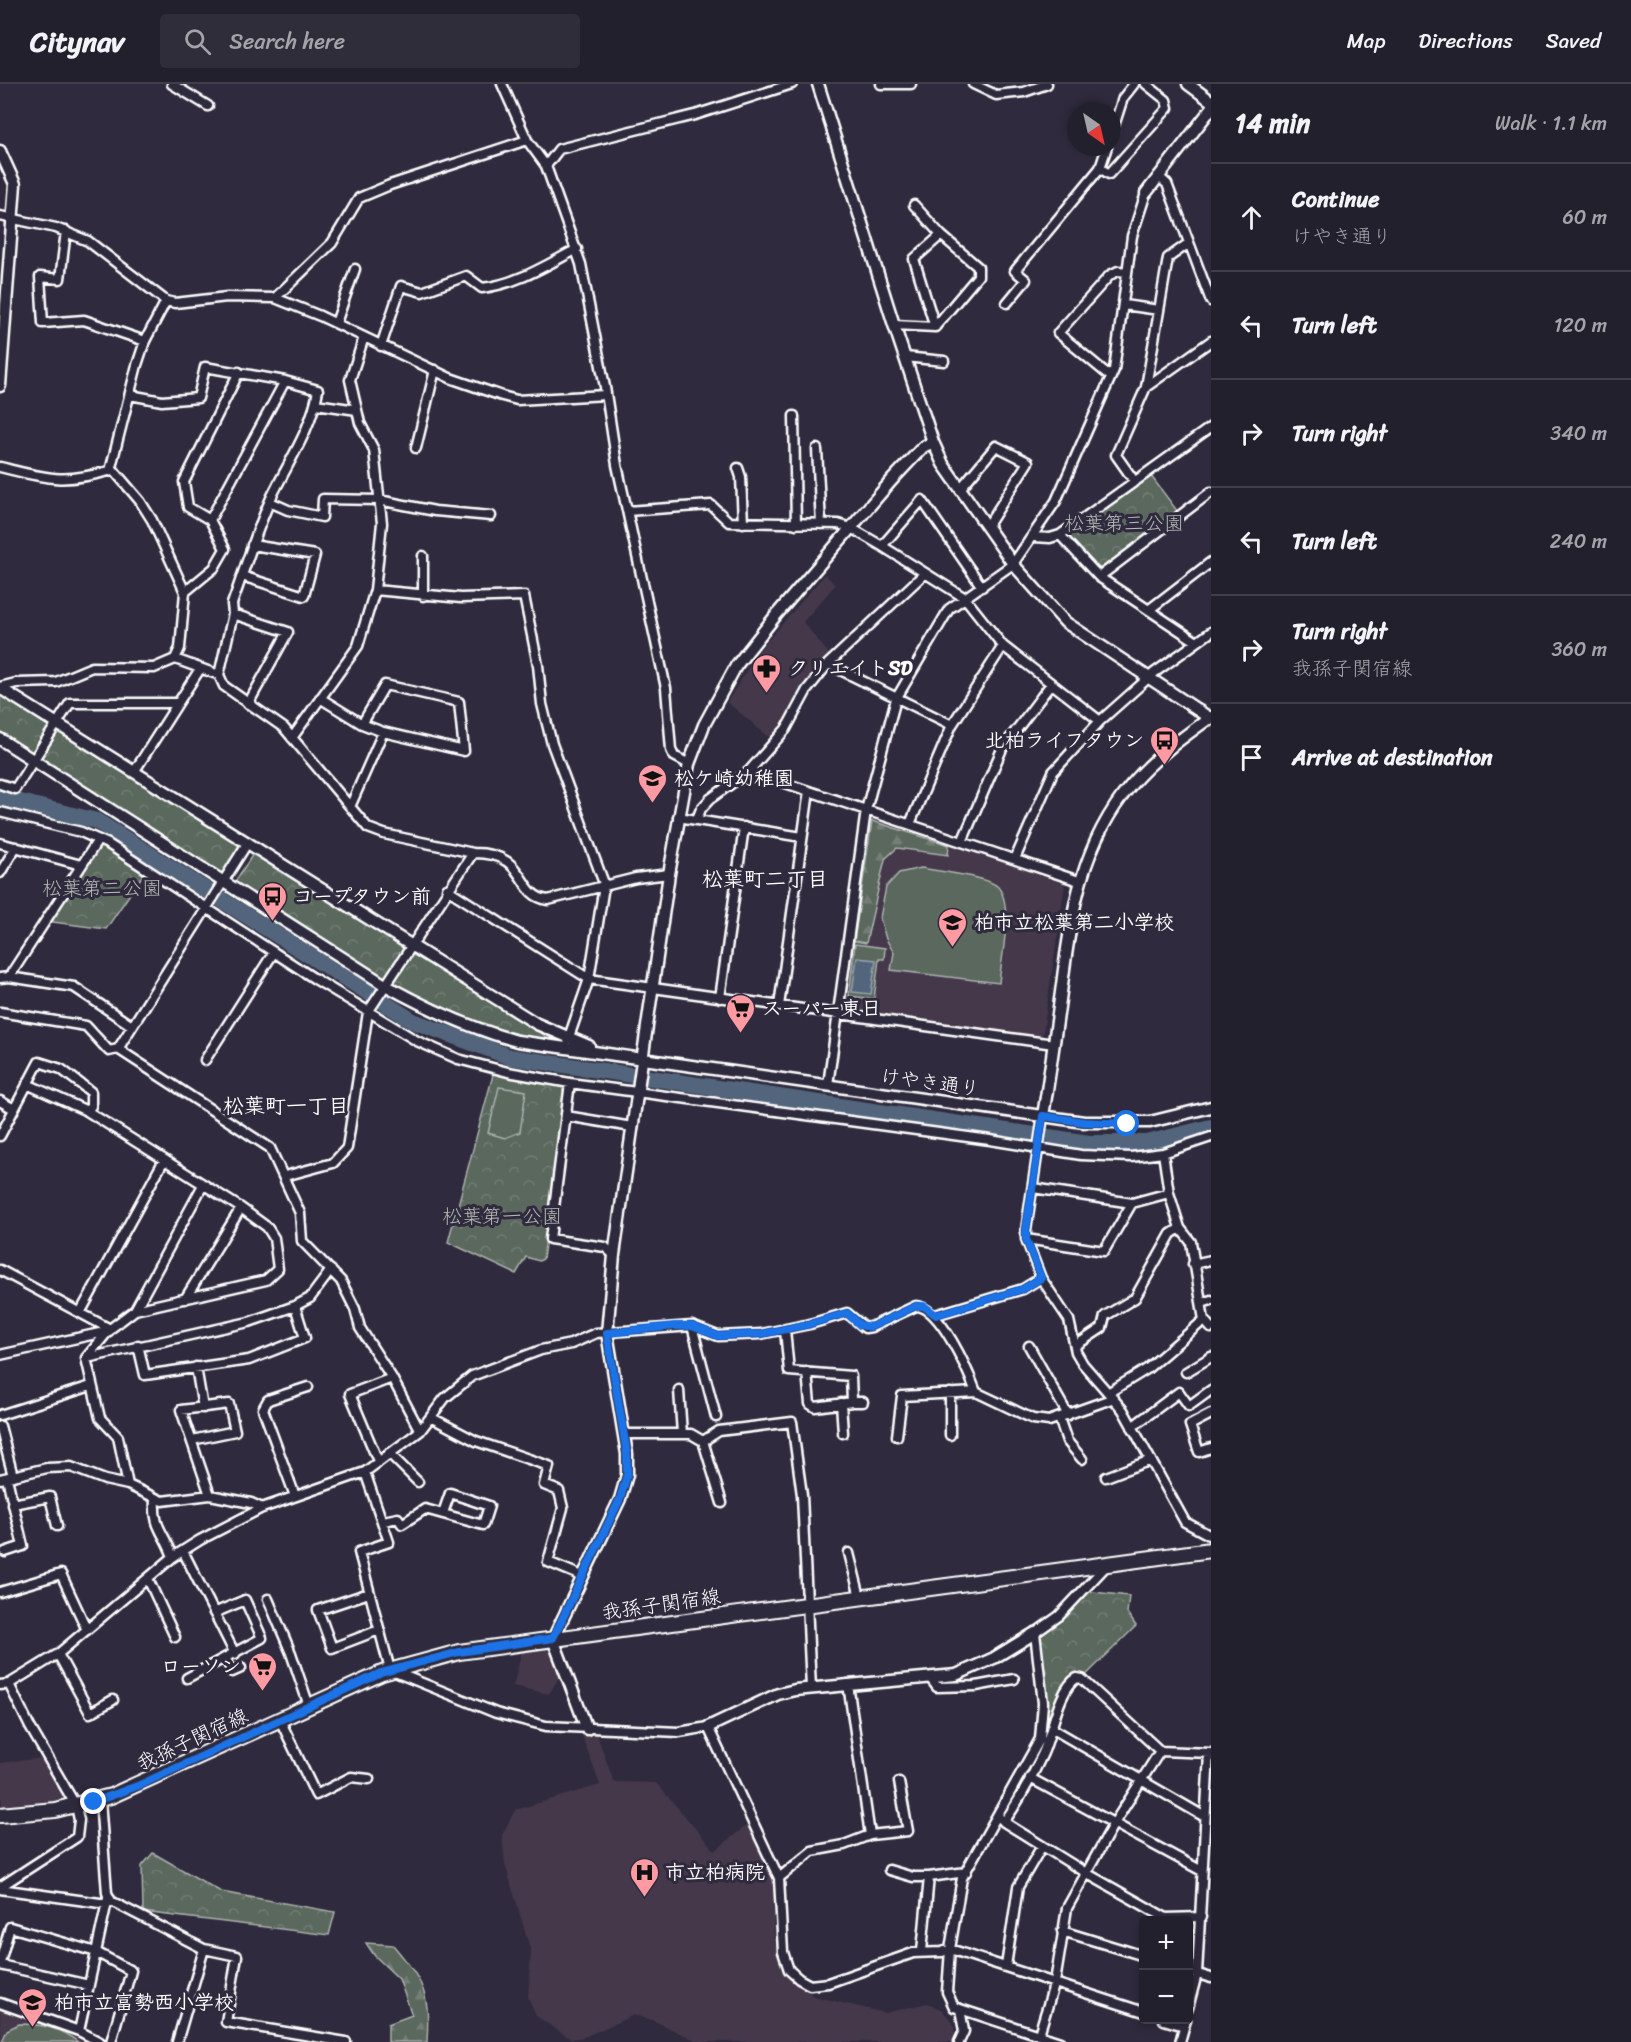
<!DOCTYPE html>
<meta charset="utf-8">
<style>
:root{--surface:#23202e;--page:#2f2d3a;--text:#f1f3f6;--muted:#a3a3aa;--line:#403e4a}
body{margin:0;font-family:Sriracha,"Klee One",sans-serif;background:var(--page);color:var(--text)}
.controls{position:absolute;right:18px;bottom:18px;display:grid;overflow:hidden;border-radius:6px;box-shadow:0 3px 9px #0003}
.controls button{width:54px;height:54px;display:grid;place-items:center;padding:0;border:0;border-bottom:2px solid var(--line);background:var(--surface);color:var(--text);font:30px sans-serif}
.compass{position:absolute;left:1067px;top:18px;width:54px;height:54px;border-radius:50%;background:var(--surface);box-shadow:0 3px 9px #0003;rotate:146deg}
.stop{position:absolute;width:18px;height:18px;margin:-14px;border:4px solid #1a73e8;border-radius:50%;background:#fff}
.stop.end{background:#1a73e8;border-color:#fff;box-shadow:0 2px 6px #0008}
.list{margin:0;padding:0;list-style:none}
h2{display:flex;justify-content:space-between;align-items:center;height:78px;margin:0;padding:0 24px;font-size:26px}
h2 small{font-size:20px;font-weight:400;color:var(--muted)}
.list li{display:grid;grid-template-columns:39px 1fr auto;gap:18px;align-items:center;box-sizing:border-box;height:108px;padding:0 24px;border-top:2px solid var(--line)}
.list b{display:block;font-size:22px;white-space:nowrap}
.list p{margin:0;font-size:20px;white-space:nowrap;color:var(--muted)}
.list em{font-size:20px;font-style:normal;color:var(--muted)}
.icon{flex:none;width:33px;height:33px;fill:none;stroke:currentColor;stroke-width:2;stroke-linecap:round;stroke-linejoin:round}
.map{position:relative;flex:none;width:1211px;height:1958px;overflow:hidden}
header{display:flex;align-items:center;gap:36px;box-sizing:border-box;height:84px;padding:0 30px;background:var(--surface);border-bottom:2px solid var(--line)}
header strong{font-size:28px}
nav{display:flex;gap:33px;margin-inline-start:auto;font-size:21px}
.search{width:420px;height:54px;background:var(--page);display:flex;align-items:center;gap:15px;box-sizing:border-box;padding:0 21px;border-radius:6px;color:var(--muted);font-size:22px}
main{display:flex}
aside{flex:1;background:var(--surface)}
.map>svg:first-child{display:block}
.built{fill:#44394c}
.forest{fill:url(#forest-firs);stroke:#acb3ae;stroke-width:1.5}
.park{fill:url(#park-crowns);stroke:#acb3ae;stroke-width:1.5}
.garden{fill:#5a675d;stroke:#acb3ae;stroke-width:1.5}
.water{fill:#52657d;stroke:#97a3b1;stroke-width:1.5}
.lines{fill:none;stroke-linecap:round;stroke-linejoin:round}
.river{stroke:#52657d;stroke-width:16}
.minor-casing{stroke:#fff;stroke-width:13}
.tertiary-casing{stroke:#fff;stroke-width:15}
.primary-casing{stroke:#fff;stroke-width:18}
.minor{stroke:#2f2a3d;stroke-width:8}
.tertiary{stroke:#2f2a3d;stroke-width:10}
.primary{stroke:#2f2a3d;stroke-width:14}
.route{stroke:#1a73e8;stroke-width:8}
.labels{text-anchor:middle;stroke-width:6;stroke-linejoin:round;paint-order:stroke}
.park-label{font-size:20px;fill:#b5bbb6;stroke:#2f2a3d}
.poi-label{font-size:20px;font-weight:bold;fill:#fff;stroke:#2f2a3d;text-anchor:start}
.street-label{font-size:20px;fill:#fff;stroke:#2f2a3d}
.neighbourhood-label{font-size:21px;font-weight:bold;fill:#fff;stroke:#2f2a3d}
</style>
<header>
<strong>Citynav</strong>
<div class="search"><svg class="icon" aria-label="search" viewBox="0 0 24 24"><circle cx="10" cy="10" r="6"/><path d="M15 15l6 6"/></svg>Search here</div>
<nav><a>Map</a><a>Directions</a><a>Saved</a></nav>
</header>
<main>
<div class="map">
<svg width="1211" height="1958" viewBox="0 0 1211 1958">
<defs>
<pattern id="forest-firs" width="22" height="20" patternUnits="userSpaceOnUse" patternTransform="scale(1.5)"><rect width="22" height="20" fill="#5a675d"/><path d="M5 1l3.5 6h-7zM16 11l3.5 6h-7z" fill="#737e75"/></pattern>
<pattern id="park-crowns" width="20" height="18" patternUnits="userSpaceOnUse" patternTransform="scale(1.5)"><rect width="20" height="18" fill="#5a675d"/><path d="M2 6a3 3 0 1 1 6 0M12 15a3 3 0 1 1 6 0" fill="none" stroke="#737e75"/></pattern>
</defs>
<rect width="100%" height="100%" fill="#2f2a3d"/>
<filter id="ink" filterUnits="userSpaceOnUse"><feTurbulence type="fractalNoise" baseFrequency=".0167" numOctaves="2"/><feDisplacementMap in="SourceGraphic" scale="12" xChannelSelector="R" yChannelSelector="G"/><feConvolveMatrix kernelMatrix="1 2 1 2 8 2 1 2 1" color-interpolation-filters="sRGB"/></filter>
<g filter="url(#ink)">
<path class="built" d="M825,490l10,11 -32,37 27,33 -17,17 -31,53 -12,13 -43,-36 32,-51z
M872,732l193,68 -23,155 -199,-29 25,-192z
M544,1562l9,7 8,21 -12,20 -36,-8 9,-36z
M581,1649l16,2 17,47 42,1 59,68 33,-27 25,55 1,63 6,16 13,20 20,18 72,17 43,-10 14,7 11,13 2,13 -3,6h-253l-47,-22 -18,-5 -50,22 -13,2 -35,-23 -8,-18 3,-46 -26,-88 -3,-29 13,-25 85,-25z
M44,1674l24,42 -66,9 -2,-46z
M0,1921l46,14 46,23h-92z"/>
<path class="forest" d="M872,737l77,24 -1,10 -51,-7 -12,11 -19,84 -12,-2z
M366,1859l27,2c31,37 37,48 34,97h-39v-18l24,-9 -13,-36 -25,-24z"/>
<path class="park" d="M1151,392l27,36 -77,56 -4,-1 -27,-29v-4z
M0,607l50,32 1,4 -16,26h-4l-31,-19z
M62,646l178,112 1,4 -18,27 -3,1 -177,-113 -1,-4 16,-25z
M100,759l45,29 -39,57 -53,-7 -2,-4z
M255,767l148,94 1,3 -18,29 -4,1 -148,-95z
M415,868l144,88v3c-58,1 -114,-33 -165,-58l-1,-4 18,-28z
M494,987l73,14 -24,174 -4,2 -13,-4 -10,17 -68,-32z
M1084,1507l45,5 -2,17 9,13 -54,53 -9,1 -20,49 -49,93 -6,-6 42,-77 3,-36 -8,-70z
M153,1769l68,39 114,20 -6,23 -186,-23 -1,-46z"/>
<path class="garden" d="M921,784c16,3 66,8 77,19 16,18 3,73 1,96l-108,-13 3,-17 -8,-14 -6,-21 6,-31 13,-14z
M855,860l30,4 -1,11h-5l-5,40 -25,-3z
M499,1003l27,4 -6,41 -15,6 -17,-5z
M19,1940c23,0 41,4 59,18h-76l5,-12z"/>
<path class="water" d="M857,874l19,2 -5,34 -19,-2z"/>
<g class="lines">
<path class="river" d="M0,713l97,24 316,200 97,36 579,86h58l64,-16"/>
<defs>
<path id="minor" d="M172,0l36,22
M502,0l25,56 19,26 35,98 24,123 12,78 49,223 5,62 3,6 15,8
M881,0h30
M973,0l23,11 28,-3 23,-8
M1112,48l11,-34 11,-14
M546,82l13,-17 136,-34 97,-31
M1100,84l9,6 59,-66 -2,-8 -20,-16
M1158,92l9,8 44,117
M0,132l56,12 32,13 78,60 9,2 52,-6 48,1 45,18 130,62 52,18 15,4 89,-5
M66,147l-6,48 -20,-2 3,46 41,-3 61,21
M275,214l57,-55 27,-45 31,-13 137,-45
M166,217l-21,40 -8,24 -26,102 29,34 12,19 33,72 -5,56 -5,11 44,16 5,11 60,42 84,100 16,6 89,19 -105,159 -21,136 -14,15 -48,13
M1007,219l19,-23 -11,-9 85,-103 7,-21
M1124,221l35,5
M336,239l19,-54
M894,241l41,2 43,-51v-9l-37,-32 -27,-30
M935,243l-21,-68 27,-24
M364,253l-14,43 10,43 14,27 8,73 -7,67 86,8 63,-2 14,69 4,39 10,40 53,142
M381,262l20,-60 21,6 44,-16 16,12c35,-4 65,-23 95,-39
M905,273l39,4
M1111,293l-53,-44 52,-58 8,-4 9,1
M1146,303l65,-46
M130,311l32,6 36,-3 7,-31 80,14 33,9c-6,38 -29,71 -46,106 -16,35 -27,72 -40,108l1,10 -14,61
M316,320l41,6
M794,332l2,108
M416,364l19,-78
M817,365l4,75
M0,383c50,12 62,17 113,3
M738,384l3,9 2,46
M1135,398l-19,-27 30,-68 22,-129 21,-15
M960,405l36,-43 32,16 -41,65
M270,418l18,8 34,7 1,-18 56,1 56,11 56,5
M627,427l84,-6 18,17 109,2 13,4 31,18
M210,436l75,-139
M1034,453l16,1 10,-3
M423,472v40
M242,492l62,20 11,-41 -63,-10
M1099,493l112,-85
M982,503l-60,-87 -40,46 83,52 38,48 97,75 54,-48 57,-41
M185,508l29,-24 11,-19 -15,-29 -22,-13 -4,-25 55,-110
M1150,525l61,-47
M233,530l55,18 -40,72
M1197,558l-98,-65 -39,-42 151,-108
M828,580l124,61
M0,603l16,-4 40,-1 36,-15 62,1 21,-9
M320,614l42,26 21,8
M292,654l66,-92 17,-56
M749,687l330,110
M134,688l44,-69
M0,700l15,5 55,-86h108l22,-34
M350,723l33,-75 81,19 -5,-49 -74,-17 -23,39
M0,728l81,20 27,12 207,135 102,62 41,18 50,13 62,11 420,57 91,15 50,2 32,-4 48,-16
M678,733l124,20
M697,735l4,-10 9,-10 39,-28 37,-42 21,-39 21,-26 96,-90
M910,740l42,-99 51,-79
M248,758l-130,207 152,99 30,65 2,28 39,40 14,28 5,19 32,50 28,53
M962,758l40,-93 49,-65
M0,759l81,22
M473,769c57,0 41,42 75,47l88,-22 33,-4
M1015,775l38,-87 47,-51
M0,789l16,-26
M447,805l142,90 465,65
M9,893l89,-137
M0,894l9,-1 65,10 58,39
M720,914l24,-171
M779,922l30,-215
M0,928l86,14 23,25 9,-2
M568,956l21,-61 15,-93
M205,976l69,-108
M570,999l-20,156 55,8 9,8
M27,1000l60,27 154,97 26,19 7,11 4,31 -12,11 -131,30
M828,1001l38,-275 30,-111 53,-90 64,-45 43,-63 58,-131 18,-134 14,-43
M0,1017l14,8
M566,1032l66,11
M1043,1032l-17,114v9l15,39 28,42 7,32 7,12 40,46 62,112 26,14
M0,1052l39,-74 22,7 30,23v14l-4,5
M1163,1069l6,40 11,35 11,14 13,78 7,8
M1033,1104l99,15
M1026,1155l78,12 28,-48 37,-10
M1193,1180l18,-4
M0,1186l110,59
M185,1215l56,-91
M1202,1219l9,-3
M80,1229l84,-153
M935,1231l88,-26 18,-11
M692,1242l24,91
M785,1246l4,41 62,5 1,26h11
M138,1261l7,30 104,-15 56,-22 -10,-32
M1029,1262l39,69
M1075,1262l27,-18 3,-12 30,-18 36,-64 9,-6
M0,1271l109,-24
M87,1274l162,-36 46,-16 15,-8 21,-28
M196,1283l7,41
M807,1288l3,32 5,3 37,-5
M1186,1288l25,-15
M679,1306l3,44
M950,1309v42
M1108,1309l39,-24 57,-49
M841,1319l2,30
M1211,1330l-21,11 9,27 12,-4
M0,1331l91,-29
M432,1334l44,23 73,25 -5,19 15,6 4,17 -15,54 34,14
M1059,1334l8,23 15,18
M0,1342l13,50
M1132,1343l47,-35 10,14 22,-16
M625,1350h66l12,7 19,62
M897,1352l5,-40 74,-4
M192,1356l43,-9 -6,-27 -48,6 29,85
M703,1357l16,-10 73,-9 10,73 9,193
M389,1369l29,29
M378,1377l-28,-67 42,-16
M365,1388l24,70 -30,10 31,118 106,43 50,13 133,6 29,-5 71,151 4,74 6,18 10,9 11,6 18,-2 85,-30 29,-1 8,-3 194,63
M1106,1393l45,-17
M0,1395l47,-11 24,-1 34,13 23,5 34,16 48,-6 41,8 11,5
M128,1401l-10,-48 -18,-19 -14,-60 24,-29 25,-19 68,-125
M295,1412l-32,-87 5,-9 40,-13
M155,1415c-2,30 9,32 18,58
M12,1420l38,-7 7,29
M383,1437l15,-3 4,6 23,-15 58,16 6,-19 -39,-13 -7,20
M183,1467l52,103
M5,1468l18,-6 -16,-68
M849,1469l11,44
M148,1495l27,58
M0,1508l61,-18 26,56
M369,1509l-51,17 14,38 47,-18
M268,1515l23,54 18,53
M58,1570l32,59 23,-13
M226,1575l6,13 9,-4
M187,1594l75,-40 -17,-38 -31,13
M931,1595l6,8 39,-1 38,-7
M848,1600l22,151
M0,1601l9,-1 49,-30 115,-97 27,-17 62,-32 103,-36 55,-41 25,-33 27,-22 69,-26 30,-6 25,-11 96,-7 26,10 43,-2 49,-10 37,-11 18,15 6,-1 45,-21c24,0 52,65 60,86l57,27 16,2 65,-23
M280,1636l36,75 35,-18 18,2
M1053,1645l152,88
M1030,1694l172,93
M100,1716l7,93 4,8 93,48 -27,93
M998,1732l6,6c16,-22 28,-45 39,-69 9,-20 16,-65 34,-75l5,1 78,72 51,2
M1004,1738l82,51 80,45 35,-1
M889,1786l24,7h16
M779,1794l33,-27 32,-6 26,-10 38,-4 -9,-49
M0,1803l77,-50 2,-17 -3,-14 -46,-79 -21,-43
M0,1805l107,15
M1062,1847l82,25
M204,1865l33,7 -11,66 120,20
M922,1867l7,-74 37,-5
M0,1878l10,-35 86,25 35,19 -20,71
M0,1881l89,20
M1006,1882l12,-79 24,-41
M1188,1887l23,7
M0,1919l79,28 21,11
M1188,1924l9,-34 12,-221
M1164,1936l20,6
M79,1947l29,-134
M1039,1950l16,-52 12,-74 46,-83 47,-74
M959,1958l5,-11 -4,-22
M1060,1958l-106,-35 -7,-15 3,-43 12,-71 78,-139 3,-36 -8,-70 24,-17 48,-51
M1180,1958l6,-22"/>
<path id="tertiary" d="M818,0l76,241 39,117 10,22 70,100 52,58 146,97
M1188,0l23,17
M0,67l15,33 -15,202
M1146,109l65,-84
M0,604l537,336 52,22
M0,655l385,246c43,24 84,43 132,56l567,81h66l61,-15
M1043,1032c7,-43 13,-87 19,-131 9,-73 20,-142 69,-200 23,-27 52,-48 80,-68
M708,1643l70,-33 17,-4 161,-15 38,-17 41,-25
M587,1645l-34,-90 67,-140 7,-24v-21l-20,-121 7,-78 55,-381 20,-110 15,-39 32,-59 41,-52 115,-134 31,-33 10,-5"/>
<path id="primary" d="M0,1731l55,-5 56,-14 271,-123 77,-21 752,-102"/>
</defs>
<use href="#minor" class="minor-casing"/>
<use href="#tertiary" class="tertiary-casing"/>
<use href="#primary" class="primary-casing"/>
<use href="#minor" class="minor"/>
<use href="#tertiary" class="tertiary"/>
<use href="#primary" class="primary"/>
</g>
</g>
<g class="lines" filter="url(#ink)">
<path class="route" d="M94,1718l46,-17 241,-112 78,-21 94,-14 67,-139 7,-24v-21l-20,-121 68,-7h17l26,10 43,-2 49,-10 37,-11 13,12 11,2 45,-21h8l12,9 87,-26 18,-11 -15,-39v-9l17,-114 41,6 43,2"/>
</g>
<defs>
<symbol id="pharmacy-pin" viewBox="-11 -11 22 30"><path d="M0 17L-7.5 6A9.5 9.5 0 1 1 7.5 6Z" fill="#ff9aa2" stroke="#2f2a3d"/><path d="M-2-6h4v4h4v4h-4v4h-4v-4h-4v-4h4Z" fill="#111"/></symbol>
<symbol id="bus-pin" viewBox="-11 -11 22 30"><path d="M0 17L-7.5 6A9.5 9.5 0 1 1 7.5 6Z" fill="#ff9aa2" stroke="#2f2a3d"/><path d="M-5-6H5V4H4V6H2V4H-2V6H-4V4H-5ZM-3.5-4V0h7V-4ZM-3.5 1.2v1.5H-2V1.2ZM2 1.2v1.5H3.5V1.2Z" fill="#111"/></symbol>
<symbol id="school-pin" viewBox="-11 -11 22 30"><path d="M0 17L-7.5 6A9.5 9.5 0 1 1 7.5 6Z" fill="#ff9aa2" stroke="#2f2a3d"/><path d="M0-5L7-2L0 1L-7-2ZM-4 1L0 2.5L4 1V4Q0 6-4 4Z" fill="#111"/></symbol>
<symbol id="supermarket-pin" viewBox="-11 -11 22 30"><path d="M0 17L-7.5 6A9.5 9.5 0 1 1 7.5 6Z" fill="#ff9aa2" stroke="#2f2a3d"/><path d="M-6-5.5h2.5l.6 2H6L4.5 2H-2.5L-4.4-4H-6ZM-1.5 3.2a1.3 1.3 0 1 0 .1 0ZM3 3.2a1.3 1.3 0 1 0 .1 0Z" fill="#111"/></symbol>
<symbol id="hospital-pin" viewBox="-11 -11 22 30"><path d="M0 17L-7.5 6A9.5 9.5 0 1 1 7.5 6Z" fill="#ff9aa2" stroke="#2f2a3d"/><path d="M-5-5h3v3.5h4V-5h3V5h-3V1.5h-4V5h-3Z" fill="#111"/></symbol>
</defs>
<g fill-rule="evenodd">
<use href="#pharmacy-pin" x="750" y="568" width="33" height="45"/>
<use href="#bus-pin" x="1148" y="640" width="33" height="45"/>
<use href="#school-pin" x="636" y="678" width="33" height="45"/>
<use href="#bus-pin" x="256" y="796" width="33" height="45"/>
<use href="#school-pin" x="936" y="822" width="33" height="45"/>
<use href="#supermarket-pin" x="724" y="908" width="33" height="45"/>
<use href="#supermarket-pin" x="246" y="1566" width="33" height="45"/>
<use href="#hospital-pin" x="628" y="1772" width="33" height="45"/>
<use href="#school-pin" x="16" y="1902" width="33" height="45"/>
</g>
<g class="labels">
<g class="park-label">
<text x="1124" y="446">松葉第三公園</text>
<text x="102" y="811">松葉第二公園</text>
<text x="502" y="1139">松葉第一公園</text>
</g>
<g class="poi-label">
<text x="788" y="591">クリエイトSD</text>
<text x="1144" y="663" text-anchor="end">北柏ライフタウン</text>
<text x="674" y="701">松ケ崎幼稚園</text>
<text x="293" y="819">コープタウン前</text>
<text x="974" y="845">柏市立松葉第二小学校</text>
<text x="762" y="931">スーパー東日</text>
<text x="241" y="1589" text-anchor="end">ローソン</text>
<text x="665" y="1795">市立柏病院</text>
<text x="54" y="1925">柏市立富勢西小学校</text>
</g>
<g class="street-label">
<text transform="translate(930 998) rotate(8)" y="7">けやき通り</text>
<text transform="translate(661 1520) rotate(-8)" y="7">我孫子関宿線</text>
<text transform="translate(192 1655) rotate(-25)" y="7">我孫子関宿線</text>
</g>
<g class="neighbourhood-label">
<text x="765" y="802">松葉町二丁目</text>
<text x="286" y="1029">松葉町一丁目</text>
</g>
</g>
</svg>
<div class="controls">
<button>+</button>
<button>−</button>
</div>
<svg class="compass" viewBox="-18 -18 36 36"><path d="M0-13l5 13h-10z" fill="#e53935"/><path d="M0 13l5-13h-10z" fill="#a3a3aa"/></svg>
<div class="stop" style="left:1127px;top:1040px"></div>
<div class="stop end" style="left:94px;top:1718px"></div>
</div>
<aside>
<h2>14 min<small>Walk · 1.1 km</small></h2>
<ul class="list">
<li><svg class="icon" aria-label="ahead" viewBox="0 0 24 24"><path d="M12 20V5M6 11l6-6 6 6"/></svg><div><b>Continue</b><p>けやき通り</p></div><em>60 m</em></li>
<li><svg class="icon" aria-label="left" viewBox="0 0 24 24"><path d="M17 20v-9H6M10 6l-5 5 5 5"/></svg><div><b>Turn left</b></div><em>120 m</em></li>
<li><svg class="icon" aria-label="right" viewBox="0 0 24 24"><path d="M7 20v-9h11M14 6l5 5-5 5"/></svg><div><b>Turn right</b></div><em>340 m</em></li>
<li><svg class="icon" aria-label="left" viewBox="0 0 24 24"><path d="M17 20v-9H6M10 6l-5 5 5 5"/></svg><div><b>Turn left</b></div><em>240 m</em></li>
<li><svg class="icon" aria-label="right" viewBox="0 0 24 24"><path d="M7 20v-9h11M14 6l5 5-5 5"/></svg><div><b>Turn right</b><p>我孫子関宿線</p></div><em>360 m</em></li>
<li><svg class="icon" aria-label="arrive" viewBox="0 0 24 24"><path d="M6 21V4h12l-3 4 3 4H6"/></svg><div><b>Arrive at destination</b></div></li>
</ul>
</aside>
</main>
